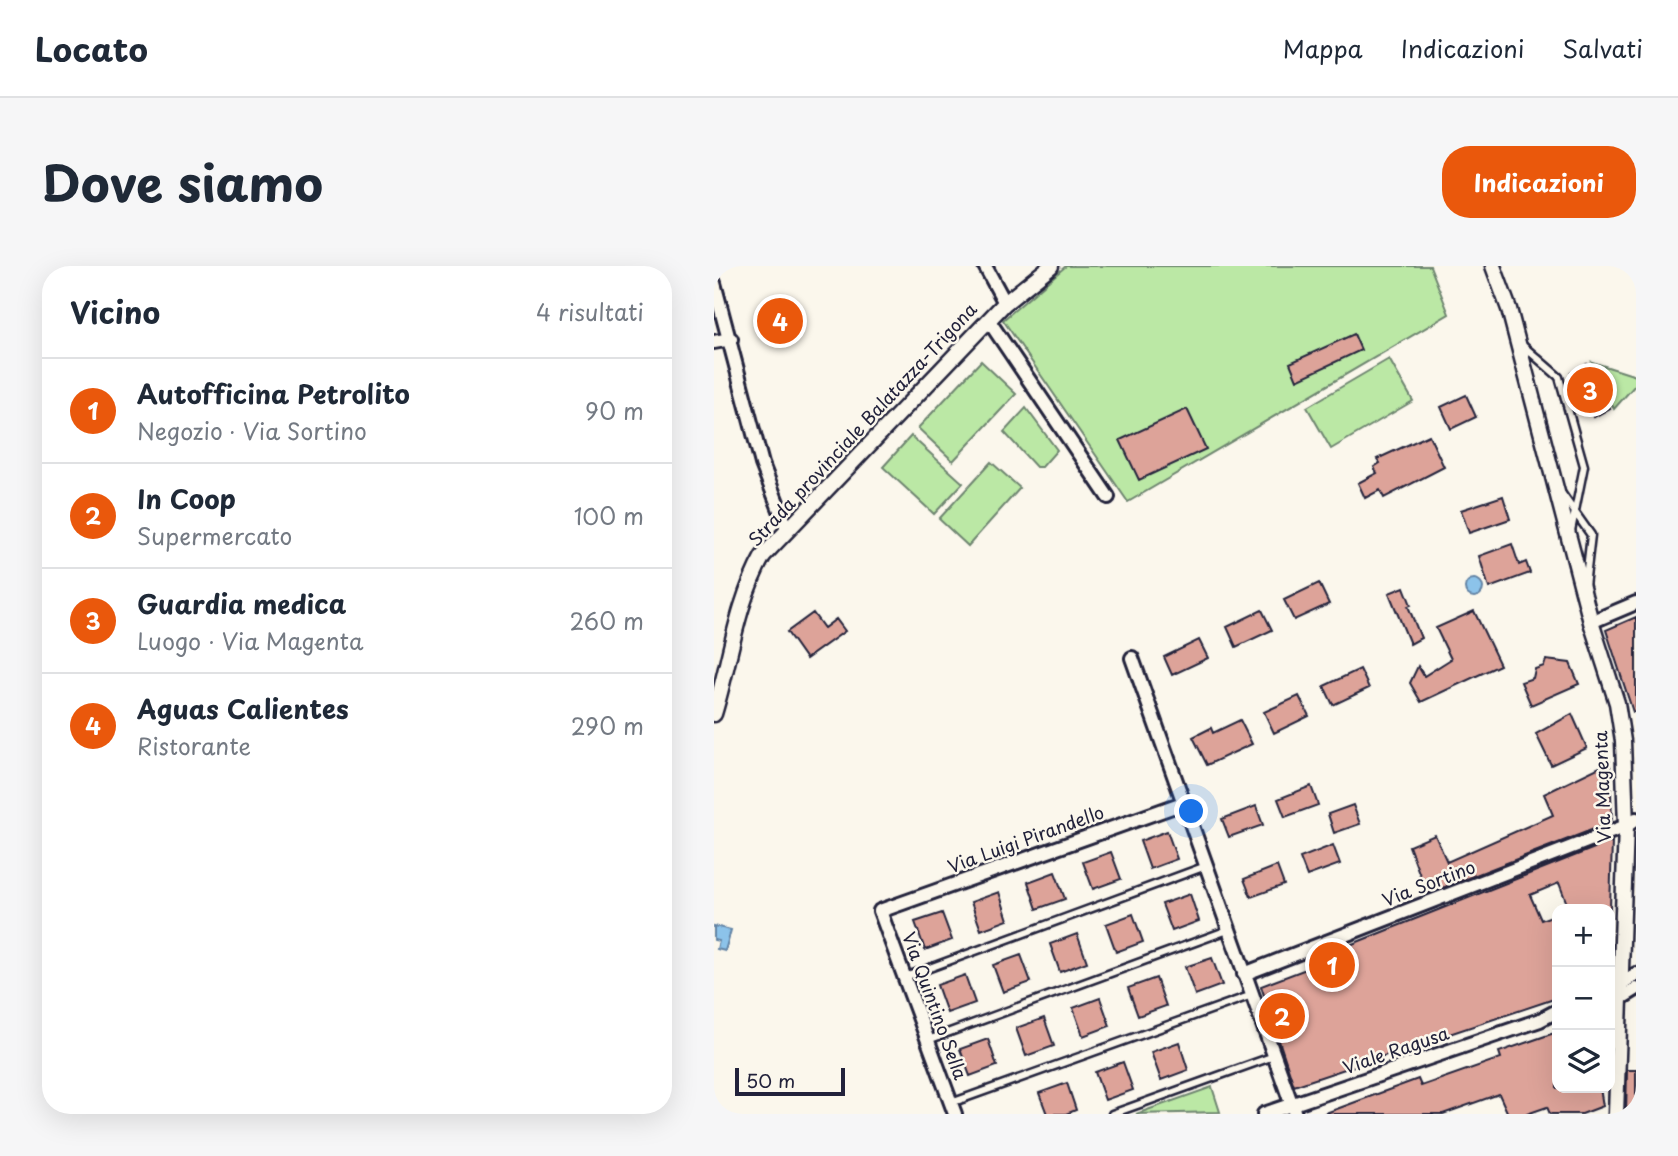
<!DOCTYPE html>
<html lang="it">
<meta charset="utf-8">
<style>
:root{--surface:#fff;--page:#f6f6f7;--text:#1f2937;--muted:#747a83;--line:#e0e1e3;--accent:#ea580c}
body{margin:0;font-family:"Playpen Sans",sans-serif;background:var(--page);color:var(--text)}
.controls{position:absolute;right:21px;bottom:21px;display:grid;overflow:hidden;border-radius:14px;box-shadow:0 7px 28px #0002}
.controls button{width:63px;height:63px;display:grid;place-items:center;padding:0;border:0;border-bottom:2px solid var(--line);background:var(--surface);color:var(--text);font:35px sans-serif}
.scale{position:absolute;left:21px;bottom:18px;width:110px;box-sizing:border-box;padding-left:7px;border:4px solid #22223b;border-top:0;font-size:19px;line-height:24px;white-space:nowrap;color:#22223b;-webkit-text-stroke:5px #fbf7ec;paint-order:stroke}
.you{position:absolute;left:478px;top:546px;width:24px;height:24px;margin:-18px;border:5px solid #fff;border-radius:50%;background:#1a73e8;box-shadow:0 0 0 10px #1a73e833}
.badge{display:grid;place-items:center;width:46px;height:46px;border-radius:50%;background:var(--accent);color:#fff;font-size:23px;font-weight:700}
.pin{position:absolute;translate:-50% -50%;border:4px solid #fff;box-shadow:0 2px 7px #0006}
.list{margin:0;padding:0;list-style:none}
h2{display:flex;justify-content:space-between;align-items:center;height:91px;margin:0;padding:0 28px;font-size:30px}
h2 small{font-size:23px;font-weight:400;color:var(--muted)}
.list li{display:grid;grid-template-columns:46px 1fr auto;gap:21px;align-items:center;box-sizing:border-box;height:105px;padding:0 28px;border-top:2px solid var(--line)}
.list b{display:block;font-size:26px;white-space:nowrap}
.list p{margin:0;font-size:23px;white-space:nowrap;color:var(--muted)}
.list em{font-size:23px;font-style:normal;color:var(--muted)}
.icon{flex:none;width:38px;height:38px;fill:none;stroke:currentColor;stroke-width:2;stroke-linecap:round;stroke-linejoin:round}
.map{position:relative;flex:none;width:922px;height:848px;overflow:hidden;border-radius:28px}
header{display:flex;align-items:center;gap:42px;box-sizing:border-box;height:98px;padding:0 35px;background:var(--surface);border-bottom:2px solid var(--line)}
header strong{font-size:33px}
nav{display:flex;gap:38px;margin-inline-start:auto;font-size:24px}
.intro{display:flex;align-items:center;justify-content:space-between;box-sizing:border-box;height:168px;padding:0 42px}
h1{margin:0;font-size:49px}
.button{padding:18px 32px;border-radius:28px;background:var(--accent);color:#fff;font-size:24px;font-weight:700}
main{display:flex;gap:42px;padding:0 42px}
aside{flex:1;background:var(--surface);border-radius:28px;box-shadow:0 7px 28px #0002}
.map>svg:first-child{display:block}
.green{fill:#bbe8a5;stroke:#6e8570;stroke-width:2}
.water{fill:#8cc3ea;stroke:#6283a4;stroke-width:2}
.building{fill:#dda399;stroke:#22223b;stroke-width:2}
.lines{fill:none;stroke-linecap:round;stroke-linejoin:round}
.service-casing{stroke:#22223b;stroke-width:11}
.minor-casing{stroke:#22223b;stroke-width:18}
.tertiary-casing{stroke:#22223b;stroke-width:19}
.service{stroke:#fbf7ec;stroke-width:6}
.minor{stroke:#fbf7ec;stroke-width:12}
.tertiary{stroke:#fbf7ec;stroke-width:14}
.labels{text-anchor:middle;stroke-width:5;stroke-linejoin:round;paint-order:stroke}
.street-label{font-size:18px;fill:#22223b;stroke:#fbf7ec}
</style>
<header>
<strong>Locato</strong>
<nav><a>Mappa</a><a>Indicazioni</a><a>Salvati</a></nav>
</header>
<div class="intro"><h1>Dove siamo</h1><a class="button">Indicazioni</a></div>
<main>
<aside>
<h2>Vicino<small>4 risultati</small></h2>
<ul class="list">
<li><span class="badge">1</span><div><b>Autofficina Petrolito</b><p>Negozio · Via Sortino</p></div><em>90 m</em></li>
<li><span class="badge">2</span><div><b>In Coop</b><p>Supermercato</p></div><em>100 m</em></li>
<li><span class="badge">3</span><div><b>Guardia medica</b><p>Luogo · Via Magenta</p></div><em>260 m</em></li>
<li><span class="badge">4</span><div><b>Aguas Calientes</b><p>Ristorante</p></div><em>290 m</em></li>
</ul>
</aside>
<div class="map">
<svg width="922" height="848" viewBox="0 0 922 848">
<rect width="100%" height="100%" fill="#fbf7ec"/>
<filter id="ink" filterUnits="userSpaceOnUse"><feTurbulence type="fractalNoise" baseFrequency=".0143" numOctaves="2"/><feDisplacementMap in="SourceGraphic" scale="14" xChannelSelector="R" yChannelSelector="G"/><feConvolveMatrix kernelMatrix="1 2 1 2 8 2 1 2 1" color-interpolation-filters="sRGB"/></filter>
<g filter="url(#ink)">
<path class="green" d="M352,0h364l19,48 -321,188 -125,-182z
M675,93l24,42 -82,48 -24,-42z
M267,95l35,33 -63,67 -35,-33z
M878,96l44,14v8l-22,25z
M312,142l31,42 -15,17h-6l-32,-35z
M197,170l52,47 -29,31 -51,-47z
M277,196l29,26 -52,58 -29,-27z
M498,821l8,25 -84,2z"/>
<path class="water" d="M751 322a9 9 0 1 1 18 0a9 9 0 1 1-18 0Z
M0,660l17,4 -6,21 -8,-2 2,-8 -5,-1z"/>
<path class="building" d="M640,68l7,16 -64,30 -7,-17z
M873,98l23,44 -16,9 -23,-44z
M752,129l10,22 -25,12 -10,-22z
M473,143l19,40 -67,31 -19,-40z
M715,169l15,32 -60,31 -4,-8 -15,8 -7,-15 19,-10 -3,-6 6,-4 -3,-4z
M789,230l7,23 -41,14 -8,-23z
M798,278l7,21 7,-3 4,11 -41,15 -10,-32z
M605,317l10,21 -35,16 -10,-20z
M690,321l7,18 -3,1 13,32 -11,6 -21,-51z
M548,344l10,20 -36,17 -9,-20z
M760,345l26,54 -79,37 -11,-19 8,-17 6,10 27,-17 -15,-31z
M99,347l11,15 12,-9 9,12 -39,28 -19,-27z
M922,351v95h-3l-27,-82z
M485,374l9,18 -36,17 -8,-18z
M832,394l24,3 9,21 -48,21 -10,-23 12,-4 2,-9 9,-3z
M646,403l9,19 -36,17 -9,-19z
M585,430l10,20 -35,17 -10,-21z
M858,448l15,34 -36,17 -15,-31z
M526,454l12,24 -45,21 -14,-28 18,-9 2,5z
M896,496l2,60 -185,72 -18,-48 26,-11 12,27 106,-47 -9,-21z
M597,520l7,19 -33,12 -7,-18z
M639,539l7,19 -26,9 -6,-19z
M542,540l7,19 -34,12 -7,-18z
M453,565l10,28 -27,10 -10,-28z
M898,575l-2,68h-41l-10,-26 -29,12 11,25 16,-6v84l-263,88 -33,-100 56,-21 -2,-6 7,-3z
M619,579l7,19 -33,12 -7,-18z
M397,586l10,27 -28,10 -10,-27z
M563,600l7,19 -33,12 -7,-18z
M341,606l10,27 -28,10 -9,-27z
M285,626l9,28 -27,10 -10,-28z
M476,628l9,27 -27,10 -10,-27z
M228,647l10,27 -27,10 -10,-28z
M419,648l10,28 -27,10 -10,-28z
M363,668l10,28 -27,10 -10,-28z
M307,689l10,27 -28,10 -10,-27z
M498,692l10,27 -27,10 -10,-28z
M251,709l10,28 -28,10 -10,-28z
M442,712l10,28 -28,10 -10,-28z
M386,732l10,28 -27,10 -10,-28z
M330,752l10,28 -28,10 -10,-28z
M843,766v56h43l3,18 -21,8h-32l-3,-7 -20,7h-19l-9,-20 -56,20h-120l95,-35 3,7 80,-28 -2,-6z
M274,773l9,27 -27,10 -10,-27z
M465,776l9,28 -27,10 -10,-28z
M409,796l10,28 -28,10 -10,-28z
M913,804h9v44h-10z
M353,817l9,27 -10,4h-19l-8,-21z"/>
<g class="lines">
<defs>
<path id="service" d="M807,78l38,33 25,89 -13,65
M848,228l29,41 -6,51
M191,711l301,-111
M214,774l300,-110
M237,837l301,-108
M398,848l162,-58"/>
<path id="minor" d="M271,0l20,37
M0,17l48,181 25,64
M275,55l119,176
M0,76l17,-3
M877,356l45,-19
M418,392l163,456
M530,708l382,-148 10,-7
M896,725l26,-17
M896,739l26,-16
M241,848l-75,-203 303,-108
M550,848l276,-94 17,-9"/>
<path id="tertiary" d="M779,0l16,43 82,313 26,81 6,38 3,85 -10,288
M0,448c16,-52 22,-110 49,-158l242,-253 46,-37"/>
</defs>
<use href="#service" class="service-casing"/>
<use href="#minor" class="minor-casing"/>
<use href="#tertiary" class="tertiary-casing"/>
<use href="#service" class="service"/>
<use href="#minor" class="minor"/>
<use href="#tertiary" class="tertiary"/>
</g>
</g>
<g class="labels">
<g class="street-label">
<text transform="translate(149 159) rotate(-47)" y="6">Strada provinciale Balatazza-Trigona</text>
<text transform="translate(889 521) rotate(-92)" y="6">Via Magenta</text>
<text transform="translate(312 574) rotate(-20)" y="6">Via Luigi Pirandello</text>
<text transform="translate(715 618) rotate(-21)" y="6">Via Sortino</text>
<text transform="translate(220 740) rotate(70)" y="6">Via Quintino Sella</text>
<text transform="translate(682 785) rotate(-19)" y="6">Viale Ragusa</text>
</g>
</g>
</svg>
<div class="controls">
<button>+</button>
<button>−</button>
<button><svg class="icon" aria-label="layers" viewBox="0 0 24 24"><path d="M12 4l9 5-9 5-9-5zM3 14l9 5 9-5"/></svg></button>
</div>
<div class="scale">50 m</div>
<div class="you"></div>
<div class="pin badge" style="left:618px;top:699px">1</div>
<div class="pin badge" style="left:568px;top:750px">2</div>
<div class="pin badge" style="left:876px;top:124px">3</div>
<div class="pin badge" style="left:66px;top:55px">4</div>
</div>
</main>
